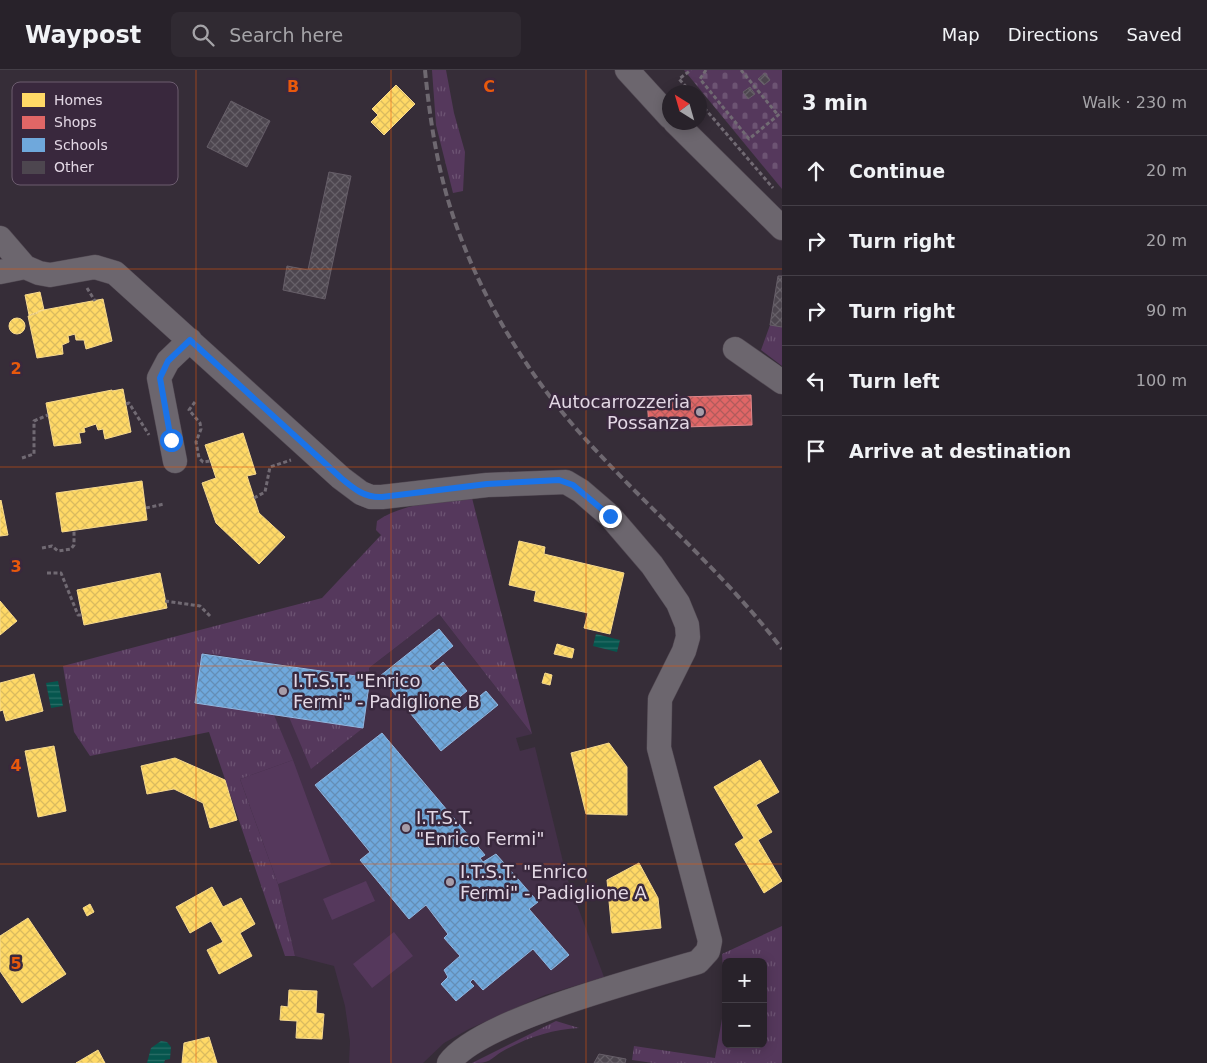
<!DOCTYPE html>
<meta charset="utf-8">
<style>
:root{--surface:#28222a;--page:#302a32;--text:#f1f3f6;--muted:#a5a4a8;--line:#443f47}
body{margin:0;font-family:"DejaVu Sans",sans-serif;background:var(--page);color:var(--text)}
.controls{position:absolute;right:15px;bottom:15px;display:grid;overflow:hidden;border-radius:8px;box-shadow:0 2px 12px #0003}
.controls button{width:45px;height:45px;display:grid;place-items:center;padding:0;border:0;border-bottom:1px solid var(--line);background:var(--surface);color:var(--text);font:25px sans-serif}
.compass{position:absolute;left:662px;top:15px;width:45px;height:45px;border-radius:50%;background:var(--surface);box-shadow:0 2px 12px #0003;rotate:323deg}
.stop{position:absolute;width:15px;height:15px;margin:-11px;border:4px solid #1a73e8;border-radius:50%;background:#fff}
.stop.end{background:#1a73e8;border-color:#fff;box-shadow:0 1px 5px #0008}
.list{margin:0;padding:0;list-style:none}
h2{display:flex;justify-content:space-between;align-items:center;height:65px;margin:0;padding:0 20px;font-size:21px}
h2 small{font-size:16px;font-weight:400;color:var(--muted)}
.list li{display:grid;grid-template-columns:32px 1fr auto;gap:15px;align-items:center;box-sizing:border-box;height:70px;padding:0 20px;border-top:1px solid var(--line)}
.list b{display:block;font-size:19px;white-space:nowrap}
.list em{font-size:16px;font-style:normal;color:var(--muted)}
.icon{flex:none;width:28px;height:28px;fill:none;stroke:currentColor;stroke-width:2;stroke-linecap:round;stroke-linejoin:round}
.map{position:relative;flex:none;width:782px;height:993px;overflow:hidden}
header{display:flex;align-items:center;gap:30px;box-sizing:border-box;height:70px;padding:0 25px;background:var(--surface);border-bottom:1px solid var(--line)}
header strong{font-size:24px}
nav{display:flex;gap:28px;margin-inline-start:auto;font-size:18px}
.search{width:350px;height:45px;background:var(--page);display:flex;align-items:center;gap:12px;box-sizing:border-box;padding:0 18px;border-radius:8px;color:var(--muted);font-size:19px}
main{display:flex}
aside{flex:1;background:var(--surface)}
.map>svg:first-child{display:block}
.built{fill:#433048}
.grass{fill:url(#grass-tufts);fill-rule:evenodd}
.cemetery{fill:url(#cemetery-stones)}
.garden{fill:#55385c}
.water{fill:url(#water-rules)}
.homes{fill:url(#homes-cross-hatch);stroke:#f7d98c}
.shops{fill:url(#shops-cross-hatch);stroke:#e1888c}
.schools{fill:url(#schools-cross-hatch);stroke:#92b6df}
.building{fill:url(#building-cross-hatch);stroke:#665e68}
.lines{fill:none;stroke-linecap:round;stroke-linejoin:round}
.minor-casing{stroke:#514852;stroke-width:25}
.path{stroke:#716a73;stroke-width:3;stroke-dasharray:4 2.5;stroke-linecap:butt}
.minor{stroke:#6c666e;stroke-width:24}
.rail{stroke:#6e6870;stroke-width:4;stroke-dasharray:8 4;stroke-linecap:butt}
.route{stroke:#1a73e8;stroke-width:6}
.grid{fill:none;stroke:#e8590c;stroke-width:1;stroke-opacity:0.55}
.poi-dot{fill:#a69ca8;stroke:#39283d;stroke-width:2}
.labels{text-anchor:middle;stroke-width:5;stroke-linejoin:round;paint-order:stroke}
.poi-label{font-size:18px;fill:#e3d8e5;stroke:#39283d;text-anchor:start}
.key{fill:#39283d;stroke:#6c5d6f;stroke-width:1}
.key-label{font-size:14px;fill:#e3d8e5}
.grid-label{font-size:16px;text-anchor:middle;font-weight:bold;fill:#e8590c;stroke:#39283d;stroke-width:5;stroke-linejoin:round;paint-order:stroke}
</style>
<header>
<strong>Waypost</strong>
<div class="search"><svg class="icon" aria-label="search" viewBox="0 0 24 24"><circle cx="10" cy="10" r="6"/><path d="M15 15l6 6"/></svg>Search here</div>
<nav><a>Map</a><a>Directions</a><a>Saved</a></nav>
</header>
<main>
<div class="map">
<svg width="782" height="993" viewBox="0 0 782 993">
<defs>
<pattern id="grass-tufts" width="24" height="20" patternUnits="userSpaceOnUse" patternTransform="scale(1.25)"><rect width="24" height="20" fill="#55385c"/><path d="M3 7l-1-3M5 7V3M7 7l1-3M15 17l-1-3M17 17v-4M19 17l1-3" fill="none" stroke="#6d5473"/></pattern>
<pattern id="cemetery-stones" width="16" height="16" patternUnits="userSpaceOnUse" patternTransform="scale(1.25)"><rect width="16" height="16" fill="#55385c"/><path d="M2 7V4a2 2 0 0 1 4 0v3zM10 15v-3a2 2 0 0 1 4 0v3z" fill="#6d5473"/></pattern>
<pattern id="water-rules" width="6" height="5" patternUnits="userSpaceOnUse" patternTransform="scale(1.25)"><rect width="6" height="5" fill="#06564e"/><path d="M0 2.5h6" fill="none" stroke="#2a6e67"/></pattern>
<pattern id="homes-cross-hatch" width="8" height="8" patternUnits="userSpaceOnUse" patternTransform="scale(1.25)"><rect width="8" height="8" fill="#ffd966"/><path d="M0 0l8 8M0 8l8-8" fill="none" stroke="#dabb5f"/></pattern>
<pattern id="shops-cross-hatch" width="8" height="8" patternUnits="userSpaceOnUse" patternTransform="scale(1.25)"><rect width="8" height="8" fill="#e06666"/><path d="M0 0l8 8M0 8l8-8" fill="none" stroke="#b15b5c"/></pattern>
<pattern id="schools-cross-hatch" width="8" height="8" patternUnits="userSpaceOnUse" patternTransform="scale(1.25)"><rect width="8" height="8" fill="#6fa8dc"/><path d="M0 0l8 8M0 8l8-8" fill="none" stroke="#648eb6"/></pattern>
<pattern id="building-cross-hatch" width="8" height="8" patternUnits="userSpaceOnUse" patternTransform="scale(1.25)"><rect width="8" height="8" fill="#4d464f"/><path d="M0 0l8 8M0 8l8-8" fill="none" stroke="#666068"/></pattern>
</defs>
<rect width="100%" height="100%" fill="#362d38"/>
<path class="built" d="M439,544l93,120 -16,4 4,13 15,-4 32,131 37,99 -59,18 -76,34 -25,14 -21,20h-74l1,-22 -5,-35 -11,-40 -39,-10 -17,-72 -38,-105 -45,-76 9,-51 166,26 -1,-10z"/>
<path class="grass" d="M432,0h14l8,43 11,39 -2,39 -10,2 -17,-68z
M770,255l12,2v39l-21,-16z
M472,428l60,236 -93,-120 -70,54 1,10 -166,-25 -9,50 79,12 19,45 -53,19 38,105 17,72h-10l-76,-224 -119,24 -16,-24 -11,-66 259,-68 59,-63 -5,-5 1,-9c28,-19 63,-19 95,-23z
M289,647l74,11 -52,41z
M782,856v137h-129l-21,-3 2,-14 81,12 10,-56 -3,-48zM726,892h37v82h-37z
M556,951l23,7c-26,1 -53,10 -76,23 -15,9 -11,12 -31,12z"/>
<path class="cemetery" d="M684,0h98v119z"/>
<path class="garden" d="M293,690l38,104 -53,20 -38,-105z
M366,811l9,20 -43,19 -9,-21z
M394,862l19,24 -41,32 -19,-24z"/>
<path class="water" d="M596,564l24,6 -3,12 -24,-6z
M58,611l5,25 -12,2 -5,-25z
M161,971l6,1 4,5 -1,12 -5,1 -1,3h-17l4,-15z"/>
<path class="homes" d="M396,15l19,19 -31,31 -13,-13 7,-7 -6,-6z
M40,222l4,18 -15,5 -4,-20z
M103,229l9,42 -26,8 -2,-9h-8l-1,-6 -7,2 1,6 -7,3 1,9 -26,4 -9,-42 10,-3v-2z
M9 256a8 8 0 1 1 16 0a8 8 0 1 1-16 0Z
M123,319l8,43 -26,7 -2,-10 -5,1 -2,-6 -12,4 1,4 -6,1 2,10 -27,3 -8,-43 66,-13v1z
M243,363l13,41 -9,2 12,37 26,24 -26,27 -43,-41 -14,-40 14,-5 -11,-33z
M142,411l5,39 -85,12 -6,-39z
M1,430l7,35 -8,1v-35z
M519,471l26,6 -1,7 80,19 -14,61 -26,-6 4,-15 -54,-12 2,-10 -27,-6z
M160,503l7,35 -83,17 -7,-35z
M0,531l17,20 -17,14z
M557,574l17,5 -2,9 -18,-4z
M545,603l7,2 -2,10 -8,-2z
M34,604l9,37 -37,10 -3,-11 -3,1v-28z
M609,673l18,24v48l-41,-1 -15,-61z
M54,676l12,65 -28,6 -13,-66z
M175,688l50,22 12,40 -27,8 -7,-25 -29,-14 -27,5 -6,-28z
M760,690l19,32 -23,13 16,27 -14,8 24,41 -18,12 -29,-49 9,-6 -30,-51z
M639,793l19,35 3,30 -49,5 -5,-53z
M212,817l11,20 18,-9 14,26 -15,9 12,23 -33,18 -12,-24 16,-8 -12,-21 -21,12 -14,-26z
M90,834l4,8 -7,4 -4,-8z
M28,848l38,56 -44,29 -22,-32v-35z
M289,920l28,1 -1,22 8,1 -2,25 -26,-1 1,-17 -17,-1 1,-14 7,1z
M209,967l8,26h-35l2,-20z
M98,980l7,13h-29z"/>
<path class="shops" d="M751,325l1,30 -103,3 -2,-30z"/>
<path class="schools" d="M439,559l14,17 -24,20 4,5 10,-9 24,29 -16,13 8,9 27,-22 12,14 -57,46 -61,-75z
M202,584l168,24 -7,50 -168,-25z
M382,663l103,122 -5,3 3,4 13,-8 42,48 -9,7 40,46 -18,15 -18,-21 -50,41 -10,-11 -3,3 4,4 -18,15 -15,-17 7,-7 -4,-7 16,-14 -16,-18 4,-4 -22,-29 -17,14 -49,-59 10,-8 -55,-67z"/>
<path class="building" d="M765,3l5,7 -6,5 -6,-6z
M750,17l5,7 -7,5 -5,-7z
M231,31l39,20 -23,46 -40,-20z
M329,102l22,4 -26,123 -42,-9 4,-24 21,4z
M778,206h4v51l-12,-2z
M599,984l27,5 -1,4h-31z"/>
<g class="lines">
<defs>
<path id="minor" d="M627,0l43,47
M675,52l107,106
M0,168l25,29
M0,202l25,-5 14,6 11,2 45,-8 20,6 226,205 20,15 10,4h11l105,-12 79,-3 15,9 29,25 42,49 26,38 9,22 1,12 -4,14 -24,48 -1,49 51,193 -2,10 -10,11c-56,17 -218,58 -249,101
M735,279l47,33
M175,391l-16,-83 9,-17 22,-21"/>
</defs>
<use href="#minor" class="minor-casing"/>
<path class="path" d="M706,0l-6,9 49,60 33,-27
M741,0l37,45
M691,22l-12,-13 12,-9
M700,33l73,85
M87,218l8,13
M195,332l-6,8 11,13 1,6 -5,13 3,16 4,4 7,-1
M126,334l3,-1 20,32
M22,388l12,-4v-33l14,-6
M254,428l11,-6 5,-25 21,-7
M146,438l18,-4
M42,478l10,-2 6,5 13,-2 3,-4v-15
M47,503h14l17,42h4
M165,531l35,5 11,11"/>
<use href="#minor" class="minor"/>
<path class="rail" d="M425,0c4,41 10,83 21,123 24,86 74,172 133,239 66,74 143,138 203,217"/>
</g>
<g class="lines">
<path class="route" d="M171,370l-11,-62 8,-17 22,-21 151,138c13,11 24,20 41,19l105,-13 72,-4 14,5 37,31"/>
</g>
<path class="grid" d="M196,0v993M391,0v993M586,0v993M0,199h782M0,397h782M0,596h782M0,794h782"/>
<g class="poi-dot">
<circle cx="700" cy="342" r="5"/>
<circle cx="283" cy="621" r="5"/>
<circle cx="406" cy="758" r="5"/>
<circle cx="450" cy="812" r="5"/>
</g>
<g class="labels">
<g class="poi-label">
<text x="690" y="338" text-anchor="end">Autocarrozzeria<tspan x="690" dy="21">Possanza</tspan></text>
<text x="293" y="617">I.T.S.T. "Enrico<tspan x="293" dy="21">Fermi" - Padiglione B</tspan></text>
<text x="416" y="754">I.T.S.T.<tspan x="416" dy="21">"Enrico Fermi"</tspan></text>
<text x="460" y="808">I.T.S.T. "Enrico<tspan x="460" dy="21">Fermi" - Padiglione A</tspan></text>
</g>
</g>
<rect x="12" y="12" width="166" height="103" rx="8" class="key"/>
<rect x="22" y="23" width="23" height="14" fill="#ffd966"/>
<rect x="22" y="46" width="23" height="13" fill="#e06666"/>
<rect x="22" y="68" width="23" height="14" fill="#6fa8dc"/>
<rect x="22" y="91" width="23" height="13" fill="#4d464f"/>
<g class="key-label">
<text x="54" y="35">Homes</text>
<text x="54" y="57">Shops</text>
<text x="54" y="80">Schools</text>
<text x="54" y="102">Other</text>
</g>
<g class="grid-label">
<text x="293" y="22">B</text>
<text x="489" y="22">C</text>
<text x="16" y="304">2</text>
<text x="16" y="502">3</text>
<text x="16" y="701">4</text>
<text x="16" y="899">5</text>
</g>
</svg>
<div class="controls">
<button>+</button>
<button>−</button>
</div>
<svg class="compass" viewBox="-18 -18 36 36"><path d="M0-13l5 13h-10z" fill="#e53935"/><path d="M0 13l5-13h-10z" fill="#a5a4a8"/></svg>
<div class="stop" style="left:171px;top:370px"></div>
<div class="stop end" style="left:610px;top:446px"></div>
</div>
<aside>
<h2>3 min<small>Walk · 230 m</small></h2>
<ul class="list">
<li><svg class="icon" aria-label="ahead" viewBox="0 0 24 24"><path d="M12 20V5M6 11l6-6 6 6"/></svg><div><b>Continue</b></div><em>20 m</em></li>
<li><svg class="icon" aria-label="right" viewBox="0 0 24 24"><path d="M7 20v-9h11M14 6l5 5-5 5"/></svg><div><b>Turn right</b></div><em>20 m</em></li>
<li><svg class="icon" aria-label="right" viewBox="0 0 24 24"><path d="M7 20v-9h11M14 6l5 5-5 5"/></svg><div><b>Turn right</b></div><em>90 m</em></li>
<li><svg class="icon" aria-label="left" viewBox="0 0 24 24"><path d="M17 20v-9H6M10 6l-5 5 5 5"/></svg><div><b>Turn left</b></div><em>100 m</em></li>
<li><svg class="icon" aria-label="arrive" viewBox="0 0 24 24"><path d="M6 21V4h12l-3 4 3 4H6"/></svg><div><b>Arrive at destination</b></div></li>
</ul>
</aside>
</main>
